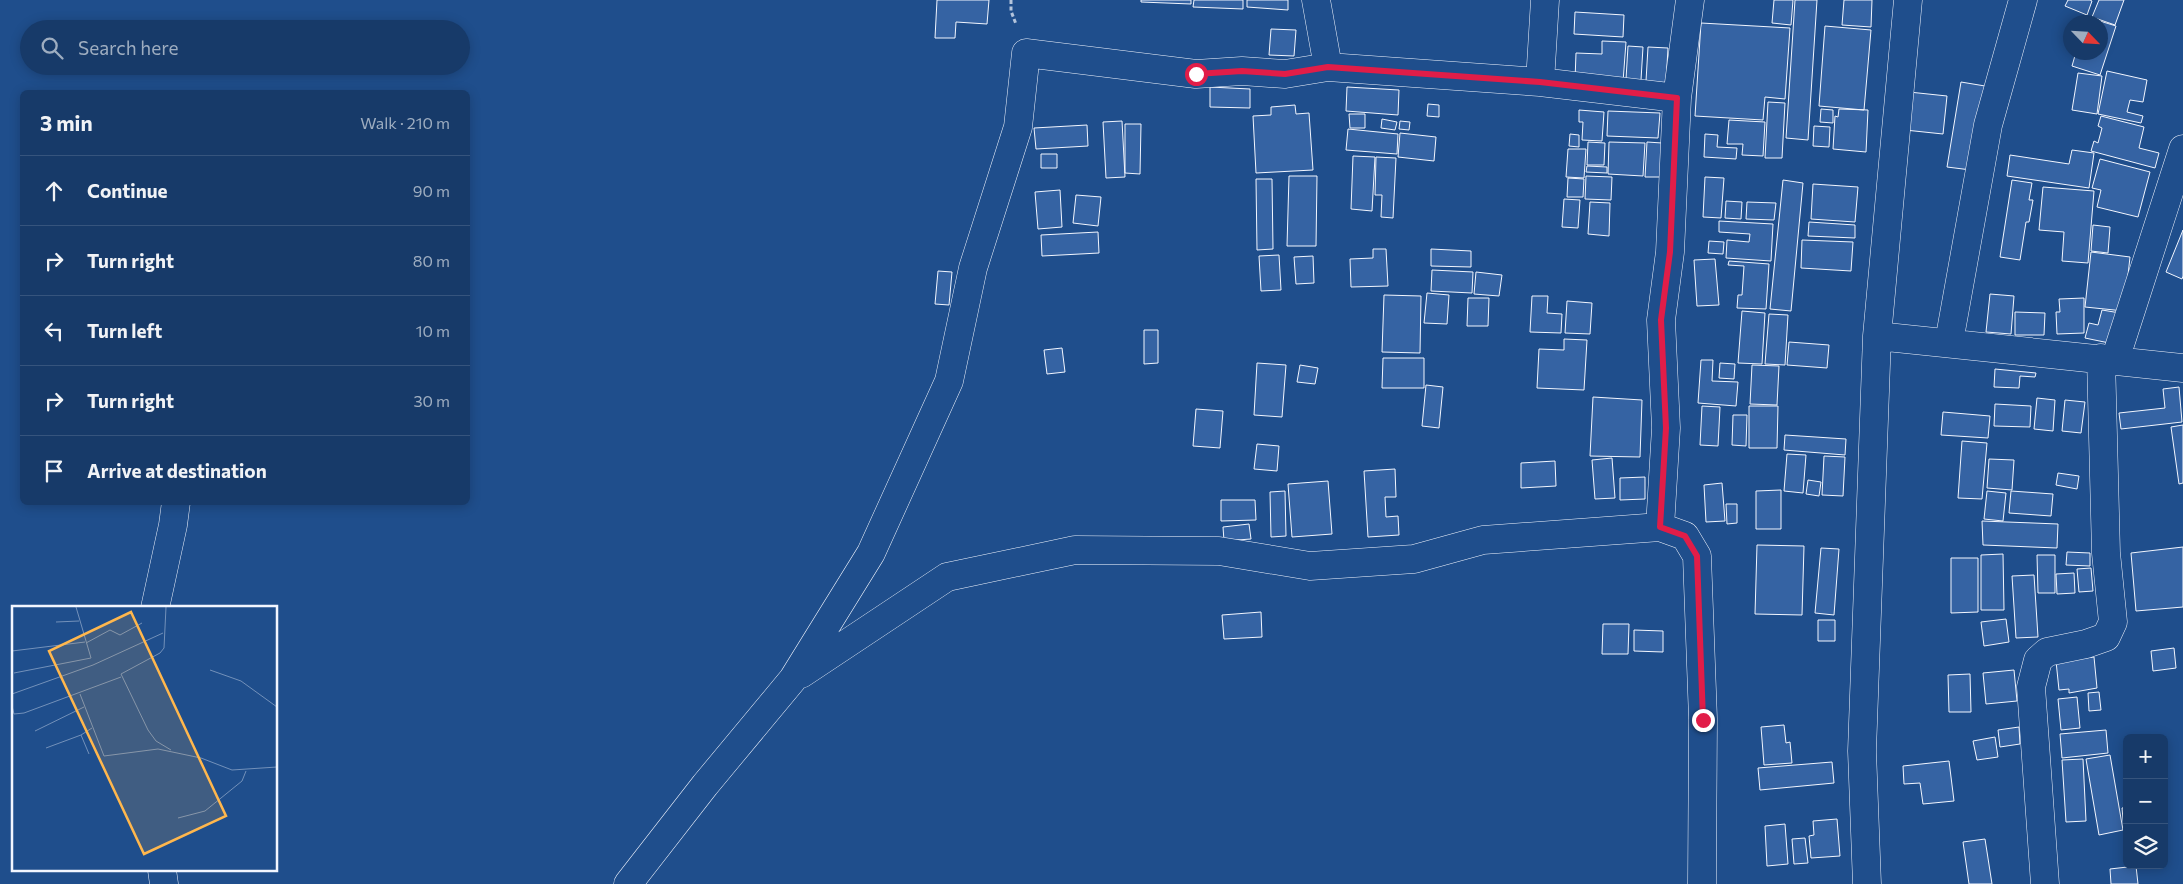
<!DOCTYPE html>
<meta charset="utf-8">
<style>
:root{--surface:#173a69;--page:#244571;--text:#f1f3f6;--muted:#9eadc0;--line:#36547d}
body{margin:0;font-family:Commissioner,sans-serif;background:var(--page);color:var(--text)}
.controls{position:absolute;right:15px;bottom:15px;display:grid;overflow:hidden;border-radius:8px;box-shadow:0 2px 12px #0003}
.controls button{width:45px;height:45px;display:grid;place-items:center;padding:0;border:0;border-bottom:1px solid var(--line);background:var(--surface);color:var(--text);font:25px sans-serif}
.compass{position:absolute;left:2063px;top:15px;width:45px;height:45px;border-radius:50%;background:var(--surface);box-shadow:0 2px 12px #0003;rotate:115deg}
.stop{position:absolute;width:15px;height:15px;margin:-11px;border:4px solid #e11d48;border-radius:50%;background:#fff}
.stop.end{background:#e11d48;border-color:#fff;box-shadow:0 1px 5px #0008}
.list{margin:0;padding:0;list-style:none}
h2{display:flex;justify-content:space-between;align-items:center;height:65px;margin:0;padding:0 20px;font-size:21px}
h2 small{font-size:16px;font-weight:400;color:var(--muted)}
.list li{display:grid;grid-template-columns:32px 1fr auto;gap:15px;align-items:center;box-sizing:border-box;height:70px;padding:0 20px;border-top:1px solid var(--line)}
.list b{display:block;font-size:19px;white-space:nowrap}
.list em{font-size:16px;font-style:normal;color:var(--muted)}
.icon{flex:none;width:28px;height:28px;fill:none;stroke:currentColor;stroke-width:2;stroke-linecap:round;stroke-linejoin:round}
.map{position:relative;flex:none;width:2183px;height:884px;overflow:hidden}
.search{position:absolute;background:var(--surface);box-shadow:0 2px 12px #0003;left:20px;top:20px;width:450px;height:55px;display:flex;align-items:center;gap:12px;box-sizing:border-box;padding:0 18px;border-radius:28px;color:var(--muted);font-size:19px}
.panel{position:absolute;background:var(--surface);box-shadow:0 2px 12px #0003;left:20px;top:90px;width:450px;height:415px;border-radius:8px}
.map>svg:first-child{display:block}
.building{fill:#3563a3;stroke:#f2f6ff}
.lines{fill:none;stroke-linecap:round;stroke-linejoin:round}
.minor-casing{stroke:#f2f6ff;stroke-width:29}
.path{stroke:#b3c4dc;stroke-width:3;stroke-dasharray:4 2.5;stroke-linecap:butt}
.minor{stroke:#1f4e8c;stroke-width:28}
.route{stroke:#e11d48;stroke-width:6}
.inset-road{fill:none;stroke:#7391ba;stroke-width:1}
.view{fill:#ffb74d;fill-opacity:0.15;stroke:#ffb74d;stroke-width:2.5}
.inset-edge{fill:none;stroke:#f2f6ff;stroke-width:2.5}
</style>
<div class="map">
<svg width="2183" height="884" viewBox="0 0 2183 884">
<rect width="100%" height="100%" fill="#1f4e8c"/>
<path class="building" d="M937,0h52l-2,24 -31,-2 -1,16h-20z
M1141,0h50v4l-50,-2z
M1194,0h49v9l-50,-2z
M1247,0h41v10l-41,-3z
M1774,0h19l-2,25 -19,-2z
M1795,0h22l-9,140 -22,-2z
M1844,0h28l-1,27 -29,-2z
M2068,0h22l2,1 -5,14 -22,-9z
M2099,0h25l-9,25 -23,-8z
M1575,12l49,3 -1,22 -49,-3z
M2087,17l29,9 -16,49 -28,-9 4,-14h24v-30h-14z
M1701,23l89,5 -5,71 -20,-2 -2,23 -68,-4z
M1825,26l46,4 -7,80 -45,-4z
M1271,29l25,1 -2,26 -25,-1z
M1602,41l24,1 -3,40 -48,-2 1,-27 26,1z
M1628,46l15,1 -2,33 -15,-1z
M1648,47l20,1 -2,35 -20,-2z
M2107,71l40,9 -4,22 -13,-2 -3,12 16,4 -2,7 -43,-9z
M2078,73l24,3 -5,38 -25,-4z
M1961,82l24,4 -14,84 -24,-3z
M1210,87l40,2v19l-40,-1z
M1347,87l52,3 -1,25 -52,-4z
M1909,92l38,4 -4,38 -38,-4z
M1768,102l17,1 -3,55h-17z
M1428,104l11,1v12l-12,-1z
M1295,105l1,9 13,-1 4,57 -57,3 -3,-57 18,-1v-8z
M1821,109l12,1v13l-13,-1z
M1839,109l29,1 -2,42 -33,-3 2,-33 3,1z
M1579,110l25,2 -2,29 -20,-1 1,-18h-4z
M1608,111l52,2 -2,25 -51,-2z
M1349,114h16v14h-15z
M2101,116l43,11 -5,21 20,5 -4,15 -64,-17 3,-10 4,2 4,-15 -4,-2z
M1382,119l15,3 -2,8 -14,-2z
M1729,120l36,2 -2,34 -21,-1 1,-11h-16z
M1122,121l3,56 -19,1 -3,-56z
M1400,121l10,1 -1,8 -10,-1z
M1125,124h16l-1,50 -15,-1z
M1087,125l1,21 -52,3 -2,-21z
M1814,126l16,1 -1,20 -16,-1z
M1348,129l50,5 -1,20 -51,-4z
M1400,133l36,4 -2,24 -36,-4z
M1570,134l9,1v12l-10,-1z
M1705,134l13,1 -1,12 20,1 -1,11 -32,-2z
M1588,142l17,1 -1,22h-17z
M1609,142l36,1 -2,33 -35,-2z
M1647,142l15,1 -1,34h-16z
M1568,149h18l-2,29 -18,-1z
M2072,150l22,3 -5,35 -82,-12 3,-21 59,9z
M1041,154h16v14h-16z
M1353,156l22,1 -3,54 -21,-2z
M1376,157l20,1 -3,60 -12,-1 1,-22h-7z
M2100,159l50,13 -12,45 -41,-10 4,-17 -9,-2z
M1587,166l20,1v6l-21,-1z
M1289,176h28l-1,70h-29z
M1586,176l26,1 -1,23 -26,-1z
M1705,177l19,1 -3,40 -18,-1z
M1568,178l16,1 -1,18h-16z
M1256,179h16l1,70 -16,1z
M1783,180l20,3 -12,128 -21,-2z
M2012,180l20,3 -3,17h4l-4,22h-3l-6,38 -20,-3z
M1813,184l45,3 -3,35 -44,-3z
M2043,187l51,4 -6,72 -26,-2 2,-29 -25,-2z
M1060,190l2,37 -24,2 -3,-37z
M1076,195l25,2 -3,29 -25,-3z
M1564,199l16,1 -2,28 -16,-1z
M1726,201l16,1 -1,17 -16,-1z
M1590,202l20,1 -1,33 -21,-2z
M1747,202l29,1 -2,17 -28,-1z
M1719,221l54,3 -2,37 -45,-3 1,-18 22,2 1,-8 -31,-2z
M1809,222l46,3v13l-47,-2z
M2093,225l17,2 -2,26 -17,-2z
M2183,230v46l-1,3 -16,-7z
M1098,232l1,21 -57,3 -1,-21z
M1802,240l51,2 -2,29 -50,-3z
M1709,241l15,1 -1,12 -15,-1z
M1373,249h13l2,37 -37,1 -1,-28 23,-1z
M1431,249l40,2v16l-40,-1z
M2091,252l39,5 -6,54 -39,-4z
M1279,255l2,35 -20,1 -2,-35z
M1313,256l1,27 -18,1 -2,-27z
M1715,259l4,46 -22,1 -3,-46z
M1729,261l40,3 -3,45 -29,-1 1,-13h4l2,-29 -16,-1z
M1432,270l41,2 -1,21 -41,-2z
M938,271l14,1 -3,33 -14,-1z
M1476,272l26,3 -3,21 -25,-2z
M1427,293l22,2 -2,29 -23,-1z
M1990,294l24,2 -3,38 -25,-2z
M1384,295l37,1 -1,57 -38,-1z
M1532,296h16l-1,17 15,1 -1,19 -31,-1z
M1468,298h21l-1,28h-21z
M2084,298v35l-27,1 -1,-22h4l-1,-13z
M1567,301l25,2 -2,31 -25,-1z
M2102,310l18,3 -6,31 -29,-6 4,-15 9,2z
M1742,311l23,2 -3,51 -24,-1z
M2015,312l30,1 -1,22h-29z
M1769,314l19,1 -3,50 -20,-1z
M1144,330h14v33l-14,1z
M1564,339l23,1 -3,50 -47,-2 2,-39 25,1z
M1789,342l40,3 -2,23 -40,-3z
M1062,348l3,24 -18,2 -3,-24z
M1383,358h41v30h-42z
M1701,360h12l-1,21 26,1 -2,24 -38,-3z
M1257,363l29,2 -4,52 -28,-2z
M1720,363l15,1 -1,15 -15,-1z
M1300,365l18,3 -3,16 -18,-2z
M1752,365l27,1 -2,39 -27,-1z
M1995,369l41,4 -1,4 -15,-1 -1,12 -25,-1z
M1426,385l17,2 -4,41 -17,-2z
M2179,387l3,35 -61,7 -2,-16 46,-5 -2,-19z
M1593,397l49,3 -2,57 -50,-1z
M2037,398l18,2 -2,31 -19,-2z
M2065,400l20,2 -4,31 -19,-2z
M1995,404l36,2 -1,21 -36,-1z
M1702,406l18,1 -2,39 -18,-1z
M1749,406h29l-1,42h-28z
M1196,409l27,2 -3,37 -27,-2z
M1943,412l47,4 -2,22 -47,-3z
M1733,415h14l-1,31 -14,-1z
M2183,425v58l-4,1 -8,-57z
M1785,435l61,4 -1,16 -61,-5z
M1962,441l25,2 -5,56 -24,-1z
M1257,444l22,2 -2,25 -23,-2z
M1787,454l19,1 -3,38 -19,-2z
M1824,456l21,1 -2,39 -21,-1z
M1612,458l3,40 -20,1 -3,-39z
M1989,459l25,1 -2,30 -25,-2z
M1555,461l1,25 -35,2v-25z
M1395,469l1,28h-11l1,20 12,-1 1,19 -31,2 -4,-66z
M2058,473l21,3 -2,13 -21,-4z
M1645,477v22l-25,1v-22z
M1808,480l13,2 -2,14 -13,-2z
M1328,481l4,53 -40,3 -4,-53z
M1722,483l3,38 -19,1 -2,-37z
M1781,490v39h-25v-38z
M1285,491l1,45 -15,1 -1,-45z
M1987,491l19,2 -3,28 -19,-2z
M2011,491l42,3 -2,22 -42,-3z
M1221,500h34l1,20 -35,1z
M1726,504h11v19l-10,1z
M1982,521l76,3 -1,24 -74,-3z
M1249,524l2,15 -27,2 -1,-14z
M1757,545l47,1 -2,69 -47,-1z
M2183,547v60l-47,4 -5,-58z
M1821,548l18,1 -5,66 -19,-2z
M2067,552l23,1v13l-24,-1z
M2003,554l1,56h-23v-55z
M2037,555h18v38h-17z
M1951,558h27v54l-27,1z
M2091,568l2,23 -14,1 -2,-23z
M2074,573l1,20 -18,1 -1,-20z
M2034,575l4,62 -22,1 -4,-62z
M1261,612l1,25 -38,2 -2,-24z
M2006,619l3,23 -25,4 -3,-24z
M1818,620h17v21h-17z
M1603,624h26l-1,30h-26z
M1634,630l29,1v21l-29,-1z
M2174,648l2,20 -23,3 -2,-20z
M2094,657l3,31 -28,5v-4l-10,1 -3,-29z
M2014,670l3,31 -31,3 -3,-31z
M1970,674l1,38h-22l-1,-37z
M2099,692l2,18 -12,1 -1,-18z
M2077,697l3,31 -19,2 -3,-31z
M1784,725l2,18 4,-1 2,21 -28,2 -3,-38z
M2019,727l1,17 -20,3 -2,-17z
M2106,730l2,23 -46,5 -2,-24z
M1995,737l3,20 -21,3 -4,-19z
M2110,755l13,75 -24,5 -13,-76z
M2083,759l3,62 -20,1 -4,-62z
M1949,761l5,40 -31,3 -3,-21 -16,1 -1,-18z
M1832,762l2,21 -74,7 -2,-22z
M2127,807v23h-3l-2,-22z
M1837,819l3,37 -29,2 -2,-22 5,-1 -1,-14z
M1785,824l3,40 -21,2 -2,-40z
M1805,838l3,25 -14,1 -2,-25z
M1985,839l7,45h-23l-6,-42z
M2136,866l2,18h-27l-1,-15z"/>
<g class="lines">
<defs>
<path id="minor" d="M1316,0l12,67
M1540,82l5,-82
M1877,336l306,32
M1949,342l39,-217 35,-125
M2115,360l68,-211
M1660,527l6,-99 -5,-108 9,-68 7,-154 13,-98
M155,608l18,-83 3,-23
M801,674l146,-97 128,-27 144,1 91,15 104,-7 69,-19 177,-13 25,9 12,20 6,163 -1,165
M162,870l2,14
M628,884l77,-99 88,-106 78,-126 78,-172 24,-113 45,-141 8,-74 170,21 46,-3 43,3 43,-7 212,15 137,16
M1867,884l-5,-133 15,-415 31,-336
M2045,884l-14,-197 7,-27 9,-8 39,-8 20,-7 7,-15 -7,-69 -5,-195"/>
</defs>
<use href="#minor" class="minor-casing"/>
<path class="path" d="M1011,0v11l5,13"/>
<use href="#minor" class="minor"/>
</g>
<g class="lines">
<path class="route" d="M1196,74l46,-3 43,3 43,-7 212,15 137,16 -7,154 -9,68 5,108 -6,99 25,9 12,20 6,164"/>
</g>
<g transform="translate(12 606)">
<rect width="265" height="265" fill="#1f4e8c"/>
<path class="inset-road" d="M64,1l15,51M154,1l-2,41 -4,5 -39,21 27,56 8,11 15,9M44,16l23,-1M74,37l24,-13 10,5 22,-12M0,45l73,-9M198,64l31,11 36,26M2,67l77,-15M0,88l81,-29 70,-32M68,88l24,62 54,-7 43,9 31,12 45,-3M0,100l2,8 10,-1 97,-36M23,125l49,-24M69,129l8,19M34,142l35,-13 11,-7M166,212l27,-7 37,-30 4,-10"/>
<path class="view" d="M119,6l95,204 -82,38 -95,-203z"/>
<rect width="265" height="265" class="inset-edge"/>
</g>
</svg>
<div class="controls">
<button>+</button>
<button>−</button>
<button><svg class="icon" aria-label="layers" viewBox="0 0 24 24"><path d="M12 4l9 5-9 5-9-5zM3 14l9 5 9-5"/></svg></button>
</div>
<svg class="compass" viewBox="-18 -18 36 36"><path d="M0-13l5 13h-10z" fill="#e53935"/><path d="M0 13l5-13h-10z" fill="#9eadc0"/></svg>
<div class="stop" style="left:1196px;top:74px"></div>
<div class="stop end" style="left:1703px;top:720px"></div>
<div class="search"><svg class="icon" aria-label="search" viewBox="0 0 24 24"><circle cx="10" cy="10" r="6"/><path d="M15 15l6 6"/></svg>Search here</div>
<section class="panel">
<h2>3 min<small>Walk · 210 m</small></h2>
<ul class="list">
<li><svg class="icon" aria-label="ahead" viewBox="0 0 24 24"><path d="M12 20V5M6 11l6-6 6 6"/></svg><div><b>Continue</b></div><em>90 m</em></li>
<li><svg class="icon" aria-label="right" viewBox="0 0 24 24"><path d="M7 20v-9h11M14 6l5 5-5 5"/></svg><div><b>Turn right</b></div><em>80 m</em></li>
<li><svg class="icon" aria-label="left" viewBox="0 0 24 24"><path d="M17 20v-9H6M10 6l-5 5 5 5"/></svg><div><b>Turn left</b></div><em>10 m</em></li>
<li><svg class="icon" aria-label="right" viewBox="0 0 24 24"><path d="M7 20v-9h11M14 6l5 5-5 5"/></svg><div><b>Turn right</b></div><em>30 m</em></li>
<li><svg class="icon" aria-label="arrive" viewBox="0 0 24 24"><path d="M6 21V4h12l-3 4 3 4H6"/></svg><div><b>Arrive at destination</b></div></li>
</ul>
</section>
</div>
